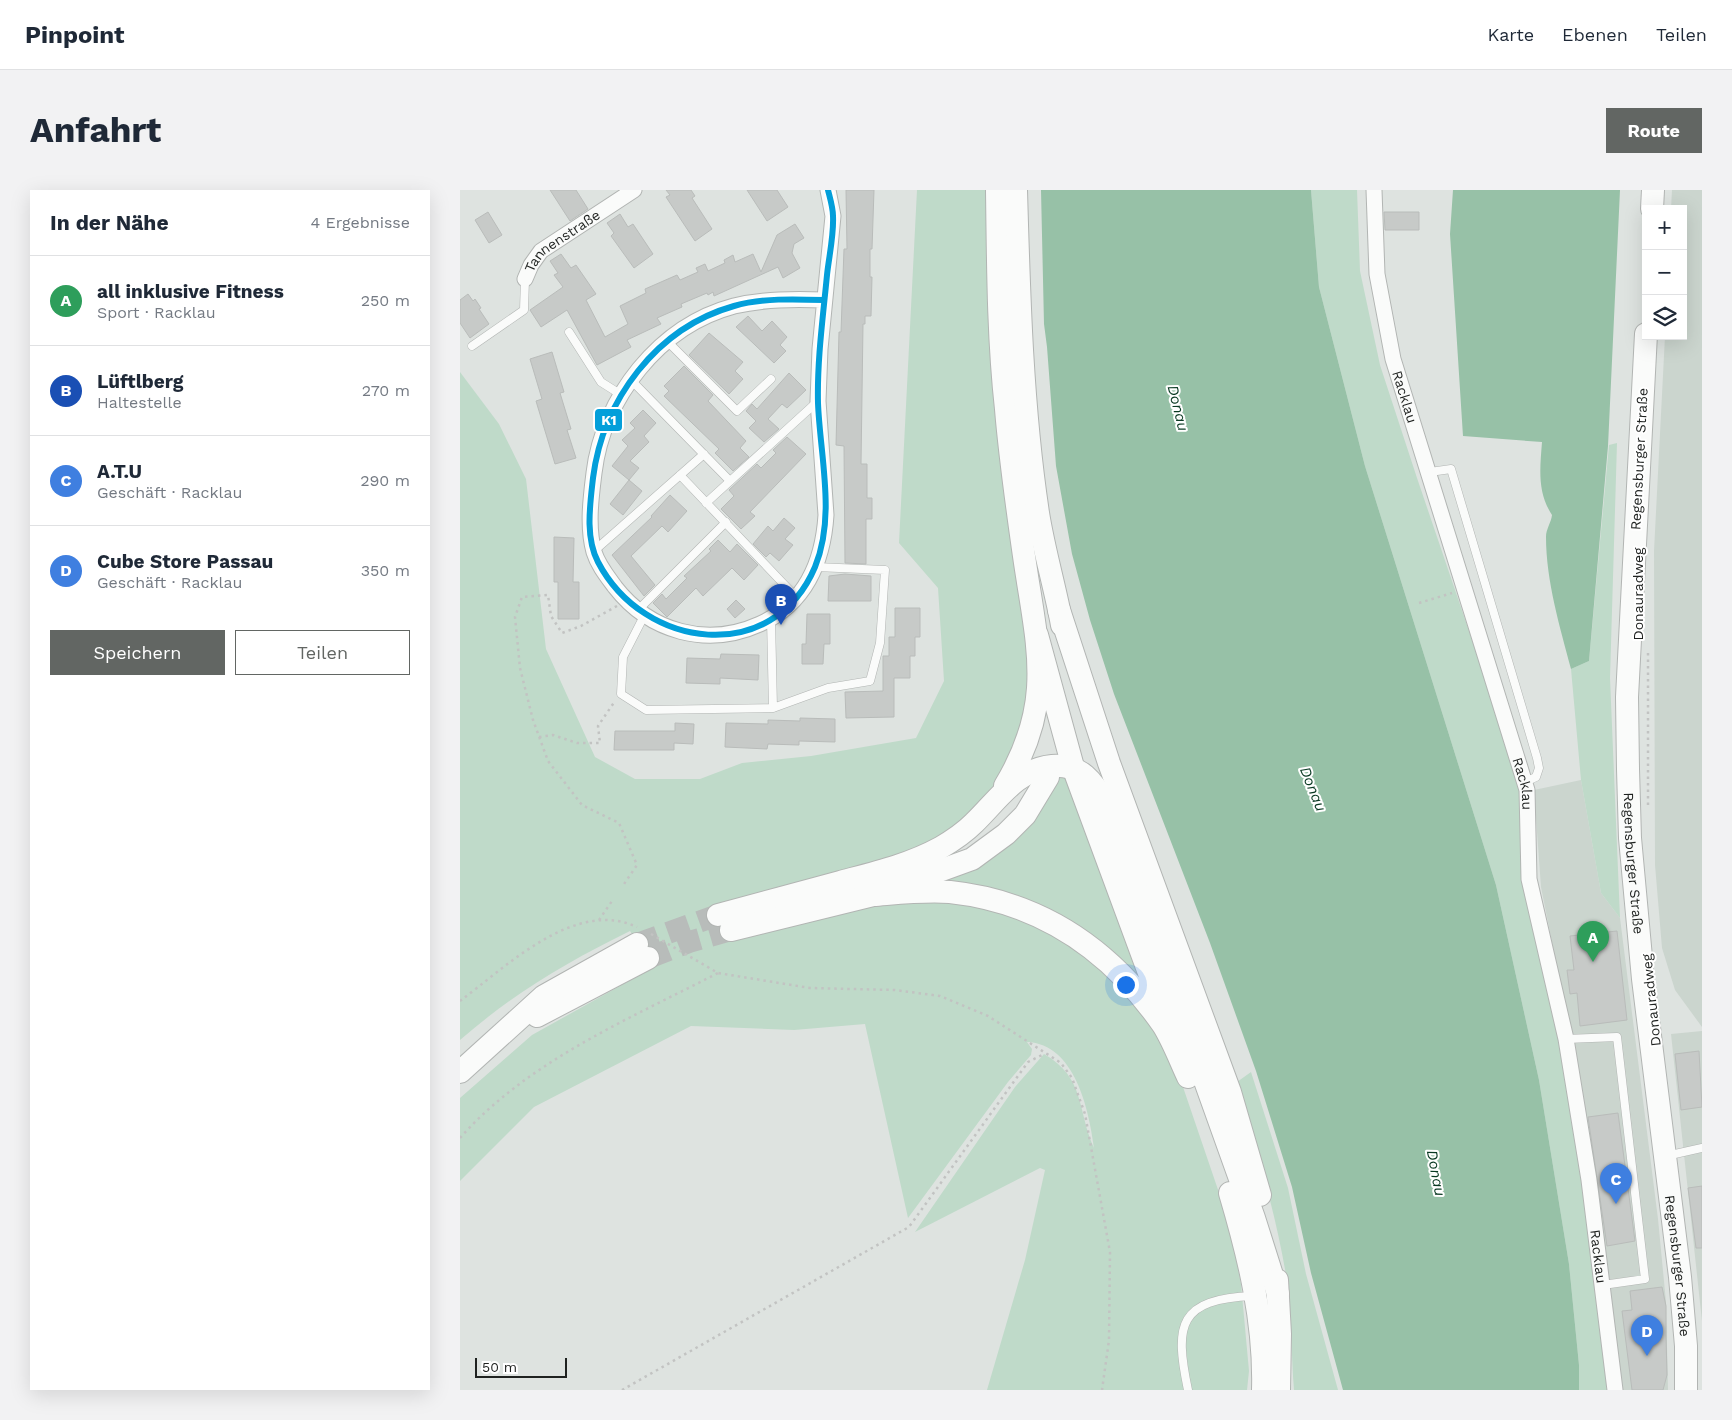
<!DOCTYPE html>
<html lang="de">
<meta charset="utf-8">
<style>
:root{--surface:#fff;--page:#f2f2f3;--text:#1f2937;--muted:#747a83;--line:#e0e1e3;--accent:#626663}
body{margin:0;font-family:"Work Sans",sans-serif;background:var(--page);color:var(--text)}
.controls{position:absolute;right:15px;top:15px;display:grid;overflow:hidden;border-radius:0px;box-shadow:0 5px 20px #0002}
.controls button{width:45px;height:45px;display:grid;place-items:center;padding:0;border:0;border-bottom:1px solid var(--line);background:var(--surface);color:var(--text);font:25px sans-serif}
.scale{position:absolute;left:15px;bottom:12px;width:92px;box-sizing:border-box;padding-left:5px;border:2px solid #1f2220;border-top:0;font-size:14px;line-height:18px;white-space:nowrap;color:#1f2220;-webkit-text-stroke:4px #fff;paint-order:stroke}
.you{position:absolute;left:665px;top:794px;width:18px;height:18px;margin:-12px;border:4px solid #fff;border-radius:50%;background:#1a73e8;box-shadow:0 0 0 8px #1a73e833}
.badge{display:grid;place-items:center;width:32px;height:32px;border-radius:50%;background:var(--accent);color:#fff;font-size:16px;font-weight:700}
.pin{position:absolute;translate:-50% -41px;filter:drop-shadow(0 1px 2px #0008)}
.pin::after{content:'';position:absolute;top:26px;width:18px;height:15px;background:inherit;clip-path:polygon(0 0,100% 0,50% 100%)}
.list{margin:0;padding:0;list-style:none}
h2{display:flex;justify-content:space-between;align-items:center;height:65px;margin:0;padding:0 20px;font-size:21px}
h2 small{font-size:16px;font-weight:400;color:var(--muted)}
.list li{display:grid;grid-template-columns:32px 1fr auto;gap:15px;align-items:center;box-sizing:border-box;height:90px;padding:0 20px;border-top:1px solid var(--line)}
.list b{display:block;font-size:19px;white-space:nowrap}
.list p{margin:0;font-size:16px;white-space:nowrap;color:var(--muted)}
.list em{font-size:16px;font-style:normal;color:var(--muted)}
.actions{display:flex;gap:10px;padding:15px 20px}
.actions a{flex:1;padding:11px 0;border:1px solid var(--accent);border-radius:0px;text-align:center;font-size:18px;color:var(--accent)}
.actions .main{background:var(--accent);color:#fff}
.icon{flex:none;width:28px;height:28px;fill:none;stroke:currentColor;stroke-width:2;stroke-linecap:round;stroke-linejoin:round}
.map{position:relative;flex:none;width:1242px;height:1200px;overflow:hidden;border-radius:0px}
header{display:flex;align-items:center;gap:30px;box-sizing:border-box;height:70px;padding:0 25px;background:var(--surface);border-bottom:1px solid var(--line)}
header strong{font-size:24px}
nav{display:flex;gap:28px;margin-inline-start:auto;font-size:18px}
.intro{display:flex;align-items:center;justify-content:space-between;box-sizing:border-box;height:120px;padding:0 30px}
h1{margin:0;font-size:35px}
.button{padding:12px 22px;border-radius:0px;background:var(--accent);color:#fff;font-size:18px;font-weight:700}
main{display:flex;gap:30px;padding:0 30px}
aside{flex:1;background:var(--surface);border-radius:0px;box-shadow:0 5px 20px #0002}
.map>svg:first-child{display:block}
.built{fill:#cbd5ce}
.green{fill:#bfdac9}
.water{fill:#97c1a7}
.building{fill:#c7cac8;stroke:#b9bcba}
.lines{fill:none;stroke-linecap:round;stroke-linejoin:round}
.primary-tunnel{stroke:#b8bcba;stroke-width:22;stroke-dasharray:22 11;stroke-linecap:butt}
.service-casing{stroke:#b2b5b3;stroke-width:9}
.minor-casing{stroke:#b2b5b3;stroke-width:17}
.primary-casing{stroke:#b2b5b3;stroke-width:24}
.path{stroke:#c2c3c2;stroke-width:2.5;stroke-dasharray:2.5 4;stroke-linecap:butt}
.service{stroke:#fafbfa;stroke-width:8}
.minor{stroke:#fafbfa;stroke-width:15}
.primary{stroke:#fafbfa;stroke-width:22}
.bus-1-casing{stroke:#fff;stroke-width:10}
.bus-1{stroke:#039fda;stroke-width:6}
.labels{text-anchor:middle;stroke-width:4;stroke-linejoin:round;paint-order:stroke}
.street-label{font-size:14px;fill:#1f2220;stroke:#fff}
.water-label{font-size:15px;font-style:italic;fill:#093922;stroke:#fff}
.line-badge{stroke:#fff;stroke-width:2}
.badge-label{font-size:14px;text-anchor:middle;font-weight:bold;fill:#fff}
</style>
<header>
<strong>Pinpoint</strong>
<nav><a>Karte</a><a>Ebenen</a><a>Teilen</a></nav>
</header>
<div class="intro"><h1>Anfahrt</h1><a class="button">Route</a></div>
<main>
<aside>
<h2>In der Nähe<small>4 Ergebnisse</small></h2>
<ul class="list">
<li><span class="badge" style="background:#2e9e5b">A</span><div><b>all inklusive Fitness</b><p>Sport · Racklau</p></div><em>250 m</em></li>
<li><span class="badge" style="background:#1a4fb4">B</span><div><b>Lüftlberg</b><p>Haltestelle</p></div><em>270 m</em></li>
<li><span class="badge" style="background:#3f7fe0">C</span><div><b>A.T.U</b><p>Geschäft · Racklau</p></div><em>290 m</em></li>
<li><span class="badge" style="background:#3f7fe0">D</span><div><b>Cube Store Passau</b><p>Geschäft · Racklau</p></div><em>350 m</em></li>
</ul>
<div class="actions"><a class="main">Speichern</a><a>Teilen</a></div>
</aside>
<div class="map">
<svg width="1242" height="1200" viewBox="0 0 1242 1200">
<rect width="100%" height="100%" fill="#dee3e0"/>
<path class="built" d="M1212,0h30v837l-27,-37 -13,-42 -7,-83 -1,-314 11,-215h18v-127h-12z
M1121,590l20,113 19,25 38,301 8,83 2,88h-46l-45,-323 -36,-180 -7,-97z
M1242,841v290l-31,-287z"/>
<path class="green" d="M457,0h70l42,476 -2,39 -5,27 -30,57 -19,24 -92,86h76l92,30 65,48 37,44 32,66 46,135 12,62 8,87 -2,19h-260l38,-130 20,-90 -5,-2 -125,64 100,-145 29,-33c42,24 33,57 50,94 -5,-38 -19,-104 -67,-106l5,7 -1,6 -23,27 -100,136 -43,-194 -71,6 -103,-4 -157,81 -74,74v-83l72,-63 122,-68 -24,-36c-63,31 -116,62 -170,109v-668l39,52 27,55 20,170 49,108 40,22h65l42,-16 69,-7 105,-18 28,-57 -6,-93 -39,-45z
M851,0h46l3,81 20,94 37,113 103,303c-4,90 24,173 39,261 21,115 35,231 48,348h-28v-25l-10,-101 -30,-184 -43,-195 -131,-419 -46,-179z
M1157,253l-7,235 10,240 -19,-25 -20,-113 -10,-111 18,-8 20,-216z
M597,585l13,1 86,230 -47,-51 -178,-69z
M791,882l37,116 18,86 32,116h-44c-3,-38 -2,-77 -8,-115 -11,-66 -31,-129 -49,-193z"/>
<path class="water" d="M581,0h270l8,97 46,179 131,419 43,195 30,184 10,101v25h-236l-32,-117 -19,-86 -36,-116 -46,-128 -96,-249 -24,-74 -18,-66 -16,-88 -9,-119 -3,-23z
M993,0h167l-12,256 -19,215 -18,8c-11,-42 -25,-88 -25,-132 0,-8 5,-14 6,-22 -15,-23 -12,-46 -10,-73l-79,-6 -13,-202z"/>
<path class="building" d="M90,0h26l12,19 -18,12z
M206,0h25l4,6 -3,2 20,31 -17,12 -29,-44 4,-2z
M287,0h30l11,17 -21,14z
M386,0h28l-2,59h-2v28h2l-1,39h-6v8h-2l-2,140h6v34h5v21h-6v45l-21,-1 -1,-117 -8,-1 3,-113h2l3,-83h3z
M28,22l14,23 -13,8 -14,-23z
M924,22h35v18h-34z
M160,24l8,13 5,-3 20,30 -19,14 -23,-32 3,-3 -7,-10z
M335,34l9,14 -10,6 -2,9 8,15 -17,10 -5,-11 -64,29 -1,-4 -5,3 -1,-2 -26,11 1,3 -25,11 4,6 -34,16 4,7 -34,18 -30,-55 -26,17 -11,-17 33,-23 -9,-12 4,-2 -8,-12 11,-7 10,14 5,-3 20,29 -10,6 19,37 23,-13 -8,-18 26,-13 -1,-4 32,-14 3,5 18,-8 -2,-4 9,-4 3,7 17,-8 -1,-3 9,-5 2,7 18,-8 8,18 16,-37z
M8,104l5,7 2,-2 6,9 -2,1 10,15 -19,14 -10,-15v-23z
M288,126l14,15 10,-10 15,16 -7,8 6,6 -12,12 -38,-36z
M249,143l34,29 -8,9 8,8 -14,15 -40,-39z
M92,162l12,40 -4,1 11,36 -4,1 9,28 -21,6 -19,-63 6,-2 -12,-40z
M224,176l29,29 -5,6 38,40 -6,7 9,9 -16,14 -18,-18 4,-4 -55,-53 5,-5 -5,-5z
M329,183l17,17 -19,18 -5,-4 -14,15 11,10 -15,13 -15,-14 7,-7 -10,-10 6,-7 5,5z
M183,220l13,13 -12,13 5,6 -19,19 9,7 -10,12 -17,-14 16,-20 -6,-6 13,-12 -5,-5z
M327,247l19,17 -56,58 5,4 -14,13 -20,-20 13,-13 -5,-6 28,-26 4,4 15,-15 -3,-3z
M169,290l13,11 -19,24 -13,-11z
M210,305l17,16 -19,21 -6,-6 -31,30 24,29 -11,11 -32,-41 40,-38 -1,-1z
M324,328l11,10 -10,11 8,6 -14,16 -9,-8 -4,4 -13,-13 15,-18 5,5z
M94,347l20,1 -1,44h6v37h-21v-37h-4z
M258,350l12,12 7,-8 21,21 -14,15 -12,-12 -29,28 -7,-8 -29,29 -14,-14 9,-9 4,5 21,-21 -3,-2 27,-25 -2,-2z
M385,384l26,2v25h-43l1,-25z
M276,410l9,9 -10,9 -8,-9z
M435,418h25v29h-5v19h-5v22h-16v39l-48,1 -1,-26 38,-1v-35h6v-19h6z
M347,424h23v30h-6l-1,20h-21v-20h4z
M261,464l38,1 -1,25 -38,-2v6l-34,-1 1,-25 33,1z
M340,528l35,1v23l-36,-1v4l-31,-1 -1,5 -42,-2 1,-24 42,1v-4l32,1z
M215,533l19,1 -1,20 -19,-1v7h-60l1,-19h60z
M1157,741l10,89 -47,6 -3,-33 -7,1 -3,-24h7l-4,-34z
M1239,861l3,56 -21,3 -6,-56z
M1158,923l17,128 -28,5 -19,-129z
M1242,996v62h-6l-8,-60z
M1202,1097l4,19v30l1,39 -4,15h-31l-10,-79 10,-1 -2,-19z"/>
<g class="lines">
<path class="primary-tunnel" d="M177,754l81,-29
M188,768l41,-16 42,-12"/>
<defs>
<path id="service" d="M109,142l32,50 19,12
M207,151l70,70 34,-32
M12,156l52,-36 1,-31
M171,190l99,101
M970,282l21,-3 86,289 2,10 -3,9 -11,5
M220,285l117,123
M246,313l112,-102
M134,361l110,-97
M177,421l89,-89
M184,426l-21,41 -2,37 25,16 127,-2 55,-20 42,-7 10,-38 5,-73 -69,-3
M311,429l2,89
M1106,849l51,-2 28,242 -42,6
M1206,966l36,-8
M728,1200c-14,-66 -9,-91 65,-94"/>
<g id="minor">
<path id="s1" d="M914,0l3,84 16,85 134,431 2,89 37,160 23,141 26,210"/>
<path id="s2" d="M65,89l6,-14 10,-14 93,-61"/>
<path d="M364,110c-30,-1 -60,-1 -90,6 -75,20 -131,92 -140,167 -3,24 -7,54 0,79 4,13 13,24 21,35 35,45 92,61 145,37 45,-20 63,-62 66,-109l-8,-114 2,-52 13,-133 -5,-26"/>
</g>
<g id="primary">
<path d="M537,0c1,73 1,147 9,219 4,49 11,98 18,147 13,91 32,145 -19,230"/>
<path d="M556,0c3,108 6,216 22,323 6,38 17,74 24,112"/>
<path d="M1192,19l1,-19"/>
<path id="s3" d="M1186,144l-19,363 1,72 2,69 13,141 37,298 6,69v44"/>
<path d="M599,420l50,153 121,329 30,103"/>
<path d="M577,445l36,132 96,260"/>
<path d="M413,705c26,-2 52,-5 77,-3 92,10 161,58 213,133 10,16 17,35 25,52"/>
<path d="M258,725c41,-11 81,-22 122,-33 34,-9 69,-17 100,-34 12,-7 24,-15 34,-25 23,-22 43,-54 78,-57 29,-2 41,15 54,38l148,414 24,76"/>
<path d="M271,740l142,-35 99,-36 34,-25 19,-19 23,-38"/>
<path d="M77,826l111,-58"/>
<path d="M0,882l84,-76 93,-52"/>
<path d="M770,1003c19,64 35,130 33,197"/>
<path d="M817,1090l3,54 -1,56"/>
</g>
</defs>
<use href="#service" class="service-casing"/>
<use href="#minor" class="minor-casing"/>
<use href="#primary" class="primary-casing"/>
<path class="path" d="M959,413l33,-10
M157,416l-36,20 -19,7 -11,-17 -3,-21 -26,2 -7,20 5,51 13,52 15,41 34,44 37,18 18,42 -15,22
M79,547l14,-2 24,8h23l-2,-17 17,-25
M1188,615v-152
M139,730l13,-19
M191,744l67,39 92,15 85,2 45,6 48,20 73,47 11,15 13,36 25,138 -1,88 -7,50
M0,811c46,-34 115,-103 177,-74
M0,948c68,-77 169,-119 258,-165
M162,1200l287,-163 119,-165 16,-8"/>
<use href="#service" class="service"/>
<use href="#minor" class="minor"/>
<use href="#primary" class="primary"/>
<defs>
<path id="bus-1" d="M364,110c-30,-1 -62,-2 -90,6 -78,22 -131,94 -141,172 -3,27 -8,59 5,84 46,88 175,104 217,5 21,-51 5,-111 3,-164 -1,-43 5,-86 9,-128 2,-19 7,-40 6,-59 0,-8 -3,-18 -5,-26"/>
</defs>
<use href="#bus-1" class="bus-1-casing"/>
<use href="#bus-1" class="bus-1"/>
</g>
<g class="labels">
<g class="street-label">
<text dy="5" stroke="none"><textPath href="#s2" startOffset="55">Tannenstraße</textPath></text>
<text dy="5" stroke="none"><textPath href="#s1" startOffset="210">Racklau</textPath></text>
<text transform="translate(1179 269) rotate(-87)" y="5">Regensburger Straße</text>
<text transform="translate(1178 404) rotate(-90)" y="5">Donauradweg</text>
<text dy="5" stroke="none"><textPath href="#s1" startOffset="615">Racklau</textPath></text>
<text dy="5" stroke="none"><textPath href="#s3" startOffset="530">Regensburger Straße</textPath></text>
<text transform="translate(1191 810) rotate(-96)" y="5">Donauradweg</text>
<text dy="5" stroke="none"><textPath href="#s1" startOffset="1095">Racklau</textPath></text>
<text dy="5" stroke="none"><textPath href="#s3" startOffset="935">Regensburger Straße</textPath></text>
</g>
<g class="water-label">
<text transform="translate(718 218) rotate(76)" y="5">Donau</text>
<text transform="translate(853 599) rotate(68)" y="5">Donau</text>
<text transform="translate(976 983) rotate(79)" y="5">Donau</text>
</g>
</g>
<rect class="line-badge" x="134" y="218" width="29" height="24" rx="5" fill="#039fda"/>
<g class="badge-label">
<text x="149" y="235">K1</text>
</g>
</svg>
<div class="controls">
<button>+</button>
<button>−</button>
<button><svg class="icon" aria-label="layers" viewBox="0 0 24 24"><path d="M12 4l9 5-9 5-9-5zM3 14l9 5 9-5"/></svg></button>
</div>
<div class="scale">50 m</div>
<div class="you"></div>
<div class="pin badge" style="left:1133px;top:772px;background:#2e9e5b">A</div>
<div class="pin badge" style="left:321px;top:435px;background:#1a4fb4">B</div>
<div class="pin badge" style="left:1156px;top:1014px;background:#3f7fe0">C</div>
<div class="pin badge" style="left:1187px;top:1166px;background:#3f7fe0">D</div>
</div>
</main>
